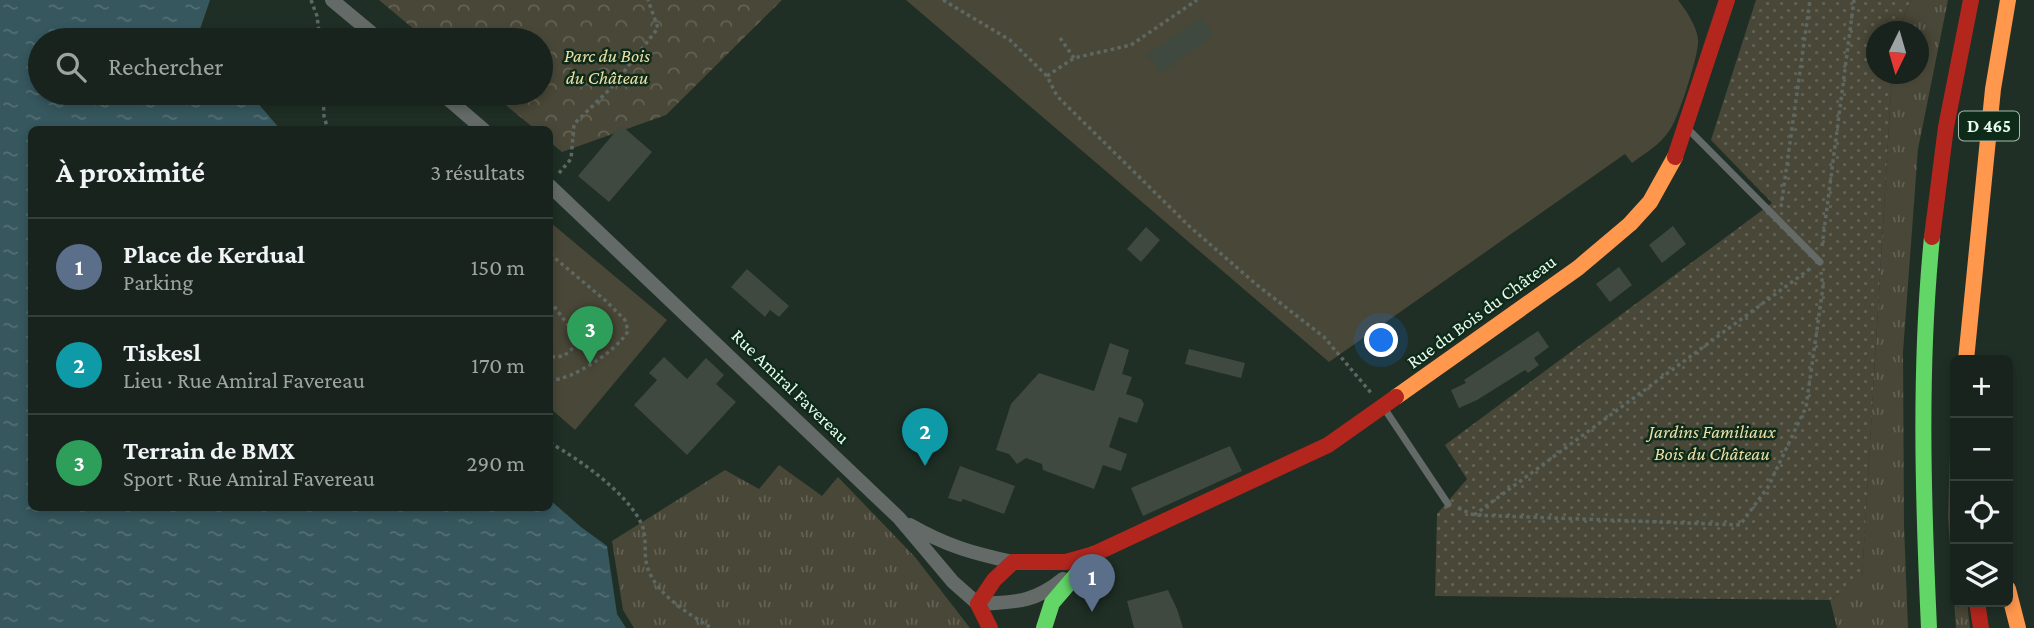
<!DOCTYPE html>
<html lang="fr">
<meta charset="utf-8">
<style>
:root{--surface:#17231c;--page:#202b25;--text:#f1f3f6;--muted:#9ea4a3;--line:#36403b;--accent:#a2b3a8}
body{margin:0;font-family:"Crimson Pro",serif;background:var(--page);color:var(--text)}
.controls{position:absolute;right:21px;bottom:21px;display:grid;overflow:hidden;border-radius:10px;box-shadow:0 4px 10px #0003}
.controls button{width:63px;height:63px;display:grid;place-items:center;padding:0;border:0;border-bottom:2px solid var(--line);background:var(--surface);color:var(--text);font:35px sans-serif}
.compass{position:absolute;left:1866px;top:21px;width:63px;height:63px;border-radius:50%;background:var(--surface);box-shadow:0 4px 10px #0003;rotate:185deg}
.you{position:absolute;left:1382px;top:341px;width:24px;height:24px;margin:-18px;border:5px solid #fff;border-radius:50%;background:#1a73e8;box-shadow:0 0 0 10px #1a73e833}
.badge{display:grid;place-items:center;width:46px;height:46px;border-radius:50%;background:var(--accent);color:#fff;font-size:23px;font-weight:700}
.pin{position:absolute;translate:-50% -58px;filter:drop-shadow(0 2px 4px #0008)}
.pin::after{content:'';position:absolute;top:37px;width:24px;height:21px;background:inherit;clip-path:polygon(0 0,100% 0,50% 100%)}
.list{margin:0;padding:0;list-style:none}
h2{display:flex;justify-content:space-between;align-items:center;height:91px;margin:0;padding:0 28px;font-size:30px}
h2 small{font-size:23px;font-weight:400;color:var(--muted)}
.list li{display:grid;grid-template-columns:46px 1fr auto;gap:21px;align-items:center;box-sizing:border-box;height:98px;padding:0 28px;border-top:2px solid var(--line)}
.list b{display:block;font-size:26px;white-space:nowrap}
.list p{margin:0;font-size:23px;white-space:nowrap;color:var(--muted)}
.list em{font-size:23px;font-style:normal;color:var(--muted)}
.icon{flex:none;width:38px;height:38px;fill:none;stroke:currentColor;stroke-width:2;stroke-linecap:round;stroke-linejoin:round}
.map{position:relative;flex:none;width:2034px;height:628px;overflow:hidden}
.search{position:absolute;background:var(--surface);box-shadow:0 4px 10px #0003;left:28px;top:28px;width:525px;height:77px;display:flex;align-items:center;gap:18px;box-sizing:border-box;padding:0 24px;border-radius:38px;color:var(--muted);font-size:26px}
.panel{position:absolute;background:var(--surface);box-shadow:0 4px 10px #0003;left:28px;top:126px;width:525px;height:385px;border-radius:10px}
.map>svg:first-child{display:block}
.grass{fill:url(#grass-tufts)}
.park{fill:url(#park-crowns)}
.garden{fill:url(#garden-dots)}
.pitch{fill:#494737}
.water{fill:url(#water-ripples)}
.building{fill:#3f493f}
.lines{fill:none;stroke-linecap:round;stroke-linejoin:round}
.path{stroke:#5e6863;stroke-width:3.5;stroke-dasharray:3.5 3.5;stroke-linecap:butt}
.lane{stroke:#636a67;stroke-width:7}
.street{stroke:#636a67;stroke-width:14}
.fast{stroke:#63d668;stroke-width:16}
.slow{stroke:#ff974d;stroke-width:16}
.jam{stroke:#b3261e;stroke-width:16}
.labels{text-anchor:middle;stroke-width:5;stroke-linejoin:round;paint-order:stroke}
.shield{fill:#0e2b1a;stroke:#a7bcae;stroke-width:2}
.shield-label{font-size:18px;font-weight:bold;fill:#e9faee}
.park-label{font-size:19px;font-style:italic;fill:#eedfa8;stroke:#0e2b1a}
.street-label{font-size:19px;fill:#e9faee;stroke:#0e2b1a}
</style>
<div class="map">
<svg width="2034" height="628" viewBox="0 0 2034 628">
<defs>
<pattern id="grass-tufts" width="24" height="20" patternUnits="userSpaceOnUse" patternTransform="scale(1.75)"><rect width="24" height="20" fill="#494737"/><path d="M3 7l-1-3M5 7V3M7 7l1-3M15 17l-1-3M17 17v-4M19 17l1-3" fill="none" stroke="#636254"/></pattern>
<pattern id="park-crowns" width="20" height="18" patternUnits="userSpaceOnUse" patternTransform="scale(1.75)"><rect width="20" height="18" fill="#494737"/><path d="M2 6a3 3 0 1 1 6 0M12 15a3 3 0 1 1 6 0" fill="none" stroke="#636254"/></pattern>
<pattern id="garden-dots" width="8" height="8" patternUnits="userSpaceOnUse" patternTransform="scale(1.75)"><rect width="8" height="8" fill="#494737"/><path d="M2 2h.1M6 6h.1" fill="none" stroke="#636254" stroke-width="1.8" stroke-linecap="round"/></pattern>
<pattern id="water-ripples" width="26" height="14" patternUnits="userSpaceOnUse" patternTransform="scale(1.75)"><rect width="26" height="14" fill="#36575e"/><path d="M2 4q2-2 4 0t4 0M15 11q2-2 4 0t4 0" fill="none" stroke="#537075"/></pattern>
</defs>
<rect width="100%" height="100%" fill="#1f2f25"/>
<path class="grass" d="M1911,0h37l-30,149 -15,203 1,174 4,102h-71l-7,-28 32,-22 30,-504h26v-42l-20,-1z
M1951,421l4,88v93h12l3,26h-14l-8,-111z
M779,465l43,31 16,-19 77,80 55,71h-336l-11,-18 -11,-69 113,-71 34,19z"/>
<path class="park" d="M379,0h403l-116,115 -104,37 -12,-10v-12l-15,-1 -44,-36h50v-53h-114z"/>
<path class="garden" d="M1756,0h155l-13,31 -22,1v42h16l-30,505 -32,21 -395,-4 2,-82 30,-35 -22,-34 327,-242 -61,-63z"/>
<path class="pitch" d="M906,0h772c8,10 22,31 20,44 -1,15 -20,76 -29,87 -9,14 -24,22 -37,32l-7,-9 -296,208z
M550,222l117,98 -92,110 -25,-22z"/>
<path class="water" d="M0,0h210l-12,35 5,5h-163v53h209l31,36 -248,1v378h518v-8l31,27 26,19 10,68 9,14h-626z"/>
<path class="building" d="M1201,17l13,18 -54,38 -13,-18z
M621,125l31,27 -43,50 -31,-26z
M1673,226l13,18 -24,19 -13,-18z
M1146,227l14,13 -19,22 -14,-13z
M1619,267l13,18 -22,17 -14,-18z
M747,269l42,37 -10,11 -9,-7 -5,7 -34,-30z
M1538,331l11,16 -15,11 5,7 -11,8 -3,-3 -48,30 -18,8 -8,-18 15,-7 -2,-3z
M1110,343l19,7 -7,24 10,3 -6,17 15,5 3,5 -7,19 -18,-6 -10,30 18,7 -6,17 -18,-6 -9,24 -51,-19 -1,-6 -16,-6 -9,6 -8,-10 -13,-4 15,-46 28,-31 55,18z
M1189,349l56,14 -4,15 -56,-14z
M664,357l23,22 19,-21 18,17 -8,9 20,18 -49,53 -53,-50 23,-25 -8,-7z
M1230,446l12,25 -99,45 -12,-28z
M960,466l55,20 -11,28 -41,-15 -2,3 -13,-4z
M1168,590l9,19 6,19h-49l-7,-27z"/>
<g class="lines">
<path class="path" d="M311,0l6,16 3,24
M943,0l67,40 37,36 10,20 132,130 68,59 67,52 48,57
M1060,38l14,20
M1047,76l27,-18 57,-13 66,-45
M323,93l1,23 4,14
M559,173l12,-14 3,-35 38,-37 46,-59 -10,-28
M1781,207l29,-207
M1822,246l32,-246
M550,254l56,47 19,19 3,11c-10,19 -57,50 -78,49
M550,301l25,33 -1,13 -10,9 -14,1
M550,443c29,16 77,50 91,80 7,13 2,29 6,43 8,28 41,47 64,62
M1458,508l16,7 266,10 28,-38 38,-80 17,-120 -2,-15
M1474,515l337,-247"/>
<path class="lane" d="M1688,129l132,133
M1384,408l64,96"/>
<path class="street" d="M332,0l48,40
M441,93l43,37
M550,186l349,332 54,64 25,22c37,-2 56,-1 85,-25
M910,525c37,21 62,28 103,37"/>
<path class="fast" d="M1044,628l8,-25 42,-49
M1929,628c-6,-130 -10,-261 3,-391"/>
<path class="slow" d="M1966,360l27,-271 15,-89
M1396,397l182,-129 52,-44 20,-22 25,-45
M2008,589l10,39"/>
<path class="jam" d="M1675,157l52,-157
M1932,237l14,-110 25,-127
M1977,602l4,26
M990,628l-12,-24 16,-24 19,-18h53l28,-8 234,-109 68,-48"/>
</g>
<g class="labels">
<rect class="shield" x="1959" y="111.5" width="60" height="29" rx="5"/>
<g class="shield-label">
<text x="1989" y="132">D 465</text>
</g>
<g class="park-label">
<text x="607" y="62">Parc du Bois<tspan x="607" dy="22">du Château</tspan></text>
<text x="1712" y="438">Jardins Familiaux<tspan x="1712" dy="22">Bois du Château</tspan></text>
</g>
<g class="street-label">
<text transform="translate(1481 311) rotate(-36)" y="7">Rue du Bois du Château</text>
<text transform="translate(791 386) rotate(44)" y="7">Rue Amiral Favereau</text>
</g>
</g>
</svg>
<div class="controls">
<button>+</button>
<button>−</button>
<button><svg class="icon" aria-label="locate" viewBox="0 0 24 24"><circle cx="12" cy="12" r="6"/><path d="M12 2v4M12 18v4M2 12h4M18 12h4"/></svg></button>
<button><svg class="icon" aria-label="layers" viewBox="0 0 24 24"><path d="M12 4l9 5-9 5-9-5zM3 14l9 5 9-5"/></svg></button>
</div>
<svg class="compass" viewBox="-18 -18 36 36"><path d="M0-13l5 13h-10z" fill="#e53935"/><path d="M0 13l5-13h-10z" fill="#9ea4a3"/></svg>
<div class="you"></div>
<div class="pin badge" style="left:1092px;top:612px;background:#5c6f8a">1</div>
<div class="pin badge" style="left:925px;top:466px;background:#0f9aa8">2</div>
<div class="pin badge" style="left:590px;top:364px;background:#2e9e5b">3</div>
<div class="search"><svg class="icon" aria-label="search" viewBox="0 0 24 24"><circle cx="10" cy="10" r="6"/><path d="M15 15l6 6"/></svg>Rechercher</div>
<section class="panel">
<h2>À proximité<small>3 résultats</small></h2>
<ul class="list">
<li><span class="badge" style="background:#5c6f8a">1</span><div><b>Place de Kerdual</b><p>Parking</p></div><em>150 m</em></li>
<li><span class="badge" style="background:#0f9aa8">2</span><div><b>Tiskesl</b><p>Lieu · Rue Amiral Favereau</p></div><em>170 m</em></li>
<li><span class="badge" style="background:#2e9e5b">3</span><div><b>Terrain de BMX</b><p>Sport · Rue Amiral Favereau</p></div><em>290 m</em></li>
</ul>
</section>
</div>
